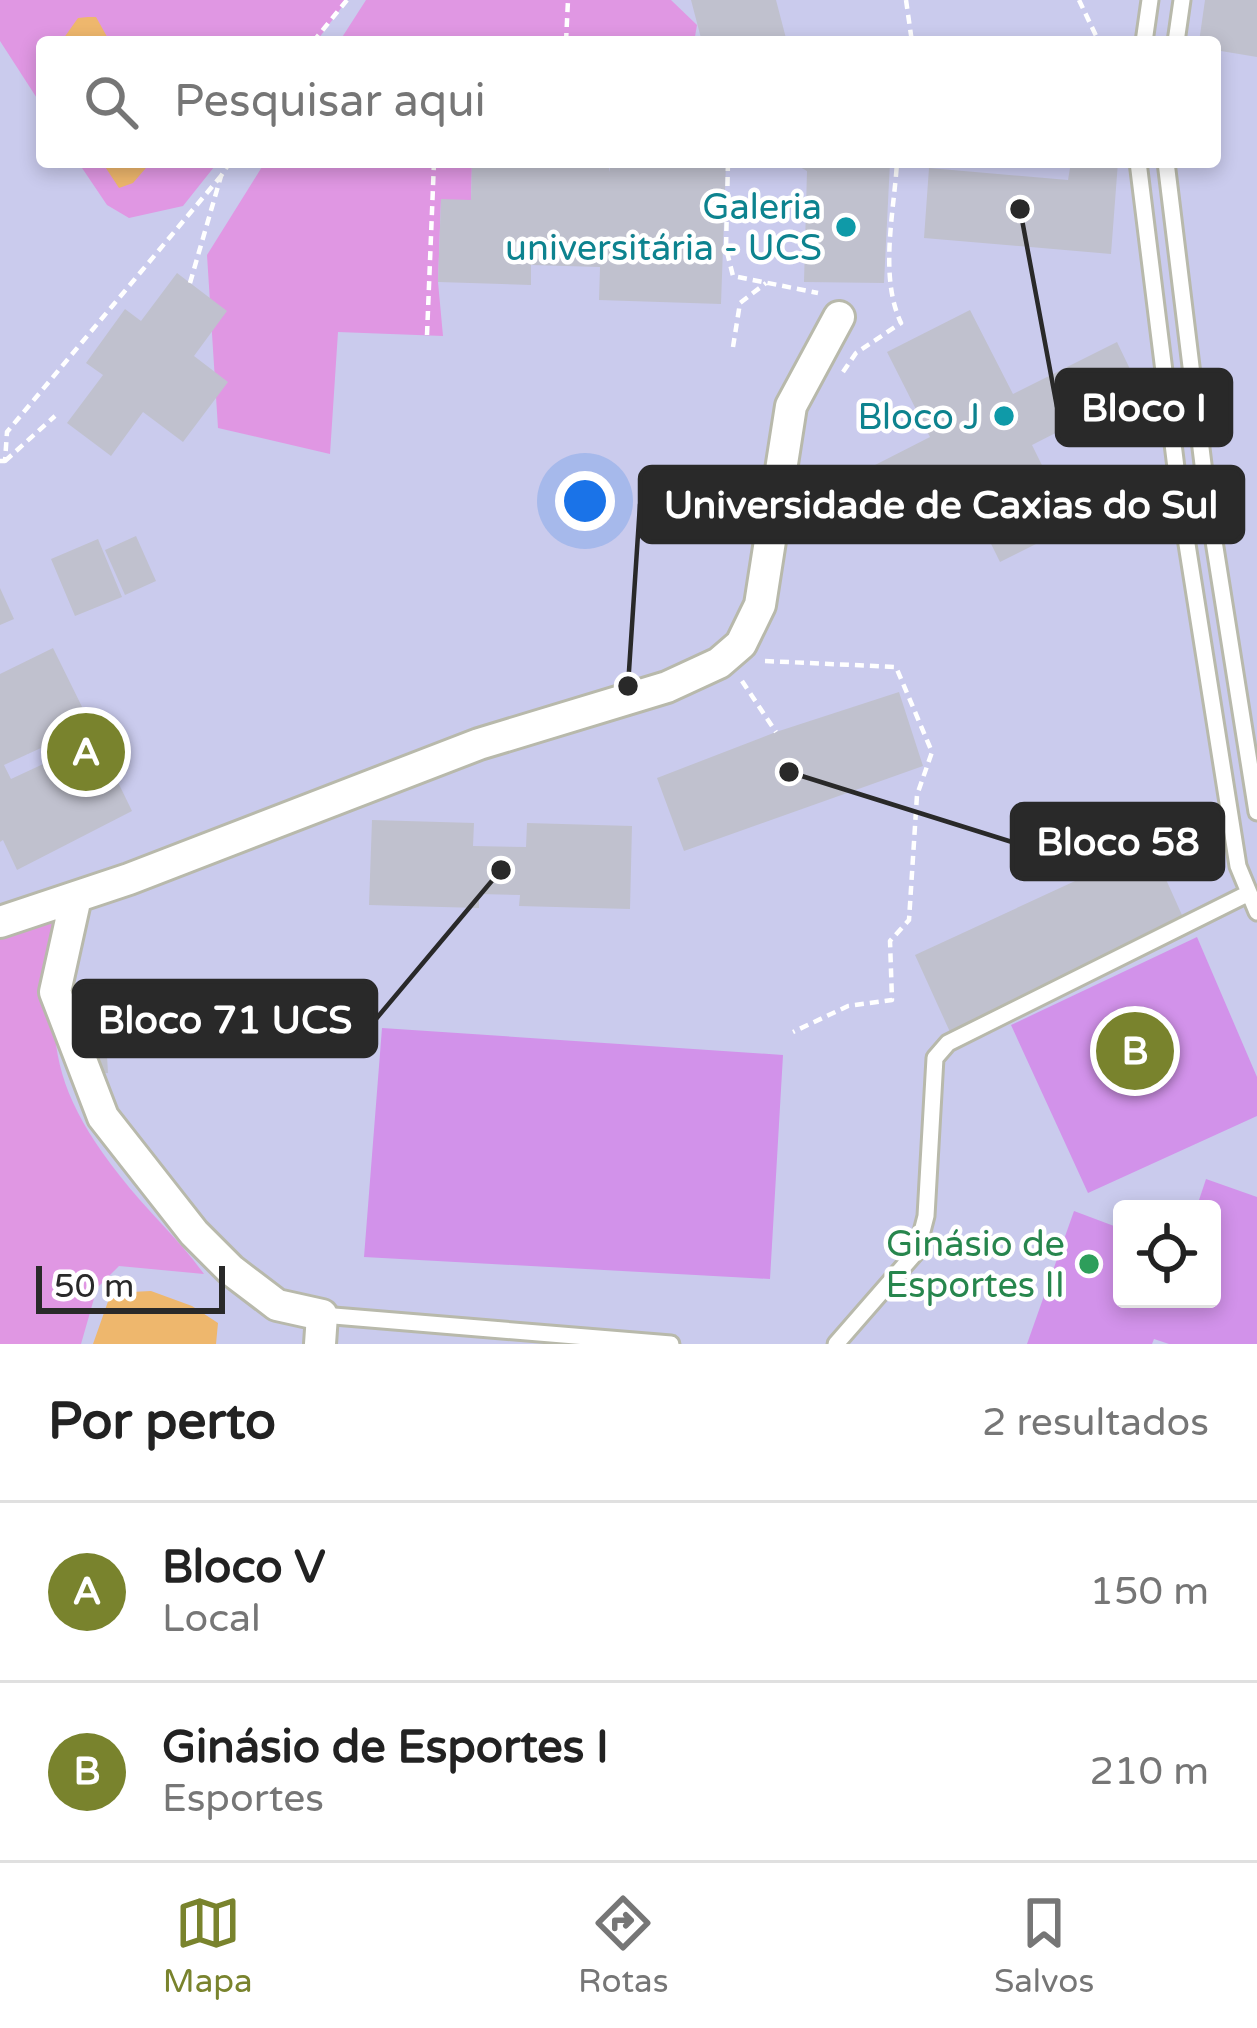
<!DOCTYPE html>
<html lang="pt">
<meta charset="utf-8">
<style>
:root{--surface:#fff;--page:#f2f2f2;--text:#222;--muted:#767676;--line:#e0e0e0;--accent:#79832d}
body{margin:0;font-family:"Varela Round",sans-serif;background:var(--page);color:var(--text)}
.controls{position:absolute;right:36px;bottom:36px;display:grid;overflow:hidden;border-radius:12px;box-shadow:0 6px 18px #0003}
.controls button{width:108px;height:108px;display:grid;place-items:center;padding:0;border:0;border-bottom:3px solid var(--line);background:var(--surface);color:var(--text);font:60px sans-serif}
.scale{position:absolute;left:36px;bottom:30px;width:189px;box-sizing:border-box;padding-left:12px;border:6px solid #292929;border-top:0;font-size:33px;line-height:42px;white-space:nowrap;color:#292929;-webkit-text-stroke:9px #fff;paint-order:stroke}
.you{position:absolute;left:585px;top:501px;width:42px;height:42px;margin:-30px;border:9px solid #fff;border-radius:50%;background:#1a73e8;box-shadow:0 0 0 18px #1a73e833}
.badge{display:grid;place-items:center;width:78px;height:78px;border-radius:50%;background:var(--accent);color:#fff;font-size:39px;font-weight:700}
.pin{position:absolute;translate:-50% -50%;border:6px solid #fff;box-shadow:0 3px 12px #0006}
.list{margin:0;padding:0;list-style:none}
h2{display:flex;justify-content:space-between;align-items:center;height:156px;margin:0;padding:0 48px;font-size:51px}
h2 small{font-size:39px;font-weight:400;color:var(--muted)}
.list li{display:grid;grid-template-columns:78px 1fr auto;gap:36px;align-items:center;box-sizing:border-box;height:180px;padding:0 48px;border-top:3px solid var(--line)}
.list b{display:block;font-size:45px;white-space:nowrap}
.list p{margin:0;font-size:39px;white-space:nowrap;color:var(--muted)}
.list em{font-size:39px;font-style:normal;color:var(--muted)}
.icon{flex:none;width:66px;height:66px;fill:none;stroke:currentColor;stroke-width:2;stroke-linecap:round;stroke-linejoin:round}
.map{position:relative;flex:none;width:1257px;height:1344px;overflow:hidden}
.search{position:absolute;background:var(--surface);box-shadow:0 6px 18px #0003;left:36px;right:36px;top:36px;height:132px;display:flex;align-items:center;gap:30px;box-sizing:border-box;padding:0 42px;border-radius:12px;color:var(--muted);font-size:45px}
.sheet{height:516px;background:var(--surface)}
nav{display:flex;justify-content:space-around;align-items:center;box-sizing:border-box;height:168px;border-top:3px solid var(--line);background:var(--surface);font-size:33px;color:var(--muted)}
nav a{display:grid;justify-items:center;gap:6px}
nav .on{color:var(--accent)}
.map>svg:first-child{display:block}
.education{fill:#cacbed;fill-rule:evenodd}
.green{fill:#e097e3}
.pitch{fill:#d292ea}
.water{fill:#eeb76d}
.building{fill:#c0c1ce}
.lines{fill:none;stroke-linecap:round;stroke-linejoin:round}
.service-casing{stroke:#b8b9ab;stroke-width:21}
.minor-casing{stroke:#b8b9ab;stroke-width:36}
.path{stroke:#fff;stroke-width:4.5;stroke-dasharray:9 6;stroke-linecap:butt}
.service{stroke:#fff;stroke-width:15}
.minor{stroke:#fff;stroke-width:30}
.culture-dot{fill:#0f9aa8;stroke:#fff;stroke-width:4.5}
.leisure-dot{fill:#2e9e5b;stroke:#fff;stroke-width:4.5}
.labels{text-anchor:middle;stroke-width:9;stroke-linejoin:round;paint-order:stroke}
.culture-label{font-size:36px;fill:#0d838f;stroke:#fff;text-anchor:end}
.leisure-label{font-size:36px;fill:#27864d;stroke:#fff;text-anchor:end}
.leader{fill:none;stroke:#292929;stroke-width:4.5}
.callout-dot{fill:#292929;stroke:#fff;stroke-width:4.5}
.callout{fill:#292929;stroke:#292929;stroke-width:4.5}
.callout-label{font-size:39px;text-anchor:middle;font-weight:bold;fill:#fff}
</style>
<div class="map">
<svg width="1257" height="1344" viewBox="0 0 1257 1344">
<rect width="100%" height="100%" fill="#dbddec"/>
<path class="education" d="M0,0h1257v1344h-1257zM42,42h1173v120h-1173zM1122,1209h90v90h-90z"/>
<path class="green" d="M0,0h347l-31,42h-274v64l-42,-65z
M366,0h305l26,25 -3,17h-355z
M78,162h140l-35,44 -54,12 -22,-13z
M265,162h207l-1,38h-30l-3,82 5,54 -105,-4 -8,122 -112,-26 -11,-173z
M67,907c-21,118 -24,171 53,269 26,34 59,63 84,98l-85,-8 -22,22 -16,56h-81v-413z"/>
<path class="pitch" d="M1197,937l60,140v39l-169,77 -77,-168z
M382,1028l401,27 -13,224 -406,-22z
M1206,1179l51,18v147h-88l-15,-5 -2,5h-125l47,-133 48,18v70h90v-90h-16z"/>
<path class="water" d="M88,17h8l14,25c21,-3 38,-6 60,-4l1,4h-110l17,-24z
M102,162h49l-18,21 -14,5z
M151,1291l41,15 26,17 -2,21h-123l18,-51z"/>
<path class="building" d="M691,0h85l11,42h-85z
M1205,0h52v57l-42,-7v-8h-16z
M472,162h135l3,10v-10h116l-5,142 -122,-4 1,-33 -69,-2v20l-93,-3 3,-83 30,1z
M791,162h99l-6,121 -80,-1 3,-111z
M1071,162h47l-7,92 -187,-16 5,-70 139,12z
M177,273l50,38 -33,45 34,26 -45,60 -40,-30 -32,44 -44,-33 36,-48 -17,-12 39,-54 16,12z
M970,310l43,84 104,-52 23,48 -108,55 40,81 -72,36 -41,-83 -111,56 -22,-45 104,-53 -43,-85z
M136,536l20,45 -31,14 -20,-45z
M98,539l24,58 -47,19 -24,-57z
M0,588l14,31 -14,6z
M53,648l38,77 -87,40 7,14 86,-40 35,72 -115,59 -14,-30 -3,2v-168z
M899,692l24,74 -239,85 -27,-73 119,-46z
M372,820l102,3 -1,23 53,1 1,-24 105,3 -2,83 -111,-3 1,-11 -41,-1v14l-110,-3z
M1151,846l35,78 -236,108 -35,-77z
M92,1025l14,13 2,35 -18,1 -11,-47z"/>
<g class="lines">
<defs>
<path id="service" d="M1144,42l6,-42
M1176,42l6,-42
M1138,162l42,338 58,366 19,46
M1166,162l41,335 50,315
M322,1315l349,29
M836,1344l81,-93 9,-35 9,-158 13,-15 301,-150"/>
<path id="minor" d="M76,897l-21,95 48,125 91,116 37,37 46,35 45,10 -2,29
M0,922l129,-43 350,-135 188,-57 52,-24 22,-19 19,-39 31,-199 48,-89"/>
</defs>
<use href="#service" class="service-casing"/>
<use href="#minor" class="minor-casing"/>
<path class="path" d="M906,0l6,42
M1079,0l20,42
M313,42l34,-42
M566,42l2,-42
M728,162l-2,86 7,28 85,17
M190,283l31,-107 9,-14
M427,335l7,-173
M733,347l7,-44 26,-20
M843,372l13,-19 45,-30c-22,-47 -7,-110 -4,-161
M0,461h5l2,-29 214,-256
M5,461l50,-45
M765,661l131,6 36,85 -15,43 -8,125 -19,21 2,59 -44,6 -55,26
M742,681l34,51
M137,1008l22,47"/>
<use href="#service" class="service"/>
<use href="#minor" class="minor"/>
</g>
<g class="culture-dot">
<circle cx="846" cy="227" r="12"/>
<circle cx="1004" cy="416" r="12"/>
</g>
<circle class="leisure-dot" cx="1089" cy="1264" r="12"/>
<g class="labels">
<g class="culture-label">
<text x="822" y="219">Galeria<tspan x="822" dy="41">universitária - UCS</tspan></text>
<text x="980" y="429">Bloco J</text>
</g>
<g class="leisure-label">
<text x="1065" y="1256">Ginásio de<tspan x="1065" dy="41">Esportes II</tspan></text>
</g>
</g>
<path class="leader" d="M1020 209L1057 407M628 686L640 504M789 772L1012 842M501 870L376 1019"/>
<g class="callout-dot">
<circle cx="1020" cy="209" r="12"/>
<circle cx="628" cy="686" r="12"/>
<circle cx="789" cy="772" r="12"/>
<circle cx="501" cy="870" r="12"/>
</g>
<g class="callout">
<rect x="1057" y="370" width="174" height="75" rx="12"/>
<rect x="640" y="467" width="603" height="75" rx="12"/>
<rect x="1012" y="804" width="211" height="75" rx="12"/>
<rect x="74" y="981" width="302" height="75" rx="12"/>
</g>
<g class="callout-label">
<text x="1144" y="421">Bloco I</text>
<text x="941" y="518">Universidade de Caxias do Sul</text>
<text x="1118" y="855">Bloco 58</text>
<text x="225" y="1033">Bloco 71 UCS</text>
</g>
</svg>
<div class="controls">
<button><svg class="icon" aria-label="locate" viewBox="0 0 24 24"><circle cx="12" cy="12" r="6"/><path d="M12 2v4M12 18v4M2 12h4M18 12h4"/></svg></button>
</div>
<div class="scale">50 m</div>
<div class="you"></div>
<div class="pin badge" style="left:86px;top:752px">A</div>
<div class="pin badge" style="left:1135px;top:1051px">B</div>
<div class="search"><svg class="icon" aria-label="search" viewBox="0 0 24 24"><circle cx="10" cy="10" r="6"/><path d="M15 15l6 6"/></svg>Pesquisar aqui</div>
</div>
<section class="sheet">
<h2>Por perto<small>2 resultados</small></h2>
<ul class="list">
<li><span class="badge">A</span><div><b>Bloco V</b><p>Local</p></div><em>150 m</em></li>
<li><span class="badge">B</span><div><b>Ginásio de Esportes I</b><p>Esportes</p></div><em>210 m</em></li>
</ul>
</section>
<nav>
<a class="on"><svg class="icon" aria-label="map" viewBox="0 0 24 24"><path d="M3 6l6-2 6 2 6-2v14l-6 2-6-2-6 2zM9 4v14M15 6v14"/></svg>Mapa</a>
<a><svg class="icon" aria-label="directions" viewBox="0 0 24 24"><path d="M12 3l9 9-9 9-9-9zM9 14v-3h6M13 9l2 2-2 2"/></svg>Rotas</a>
<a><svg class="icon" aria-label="saved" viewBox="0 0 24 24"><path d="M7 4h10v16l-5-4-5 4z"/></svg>Salvos</a>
</nav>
